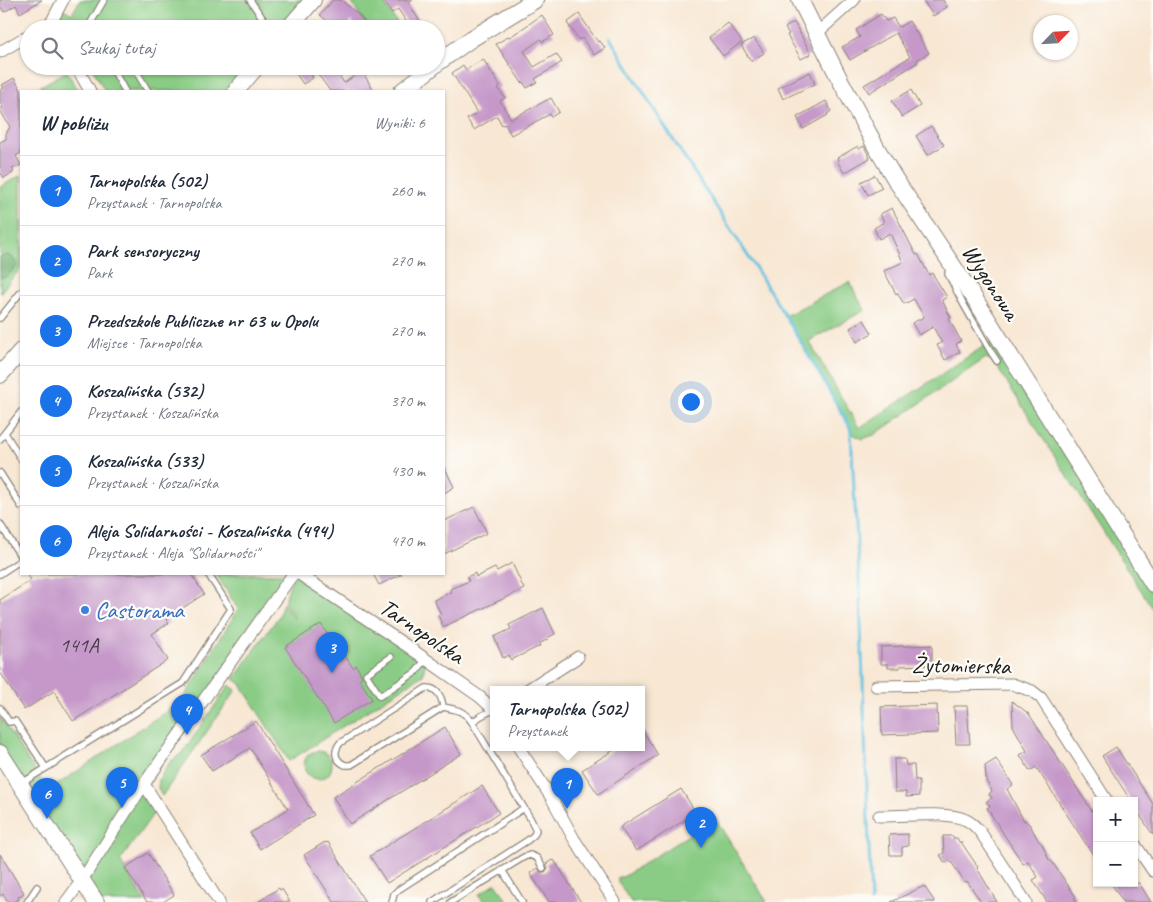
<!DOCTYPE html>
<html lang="pl">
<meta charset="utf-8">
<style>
:root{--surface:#fff;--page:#f2f2f3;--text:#1f2937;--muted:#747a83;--line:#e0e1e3;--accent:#1a73e8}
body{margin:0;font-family:Caveat,sans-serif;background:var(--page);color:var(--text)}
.controls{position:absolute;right:15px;bottom:15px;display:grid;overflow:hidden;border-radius:0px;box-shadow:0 1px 4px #0004}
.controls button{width:45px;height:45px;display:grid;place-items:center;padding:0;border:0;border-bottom:1px solid var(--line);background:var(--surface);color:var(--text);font:25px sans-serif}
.compass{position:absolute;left:1033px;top:15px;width:45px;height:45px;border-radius:50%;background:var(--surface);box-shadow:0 1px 4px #0004;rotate:65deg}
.you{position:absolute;left:690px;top:401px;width:18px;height:18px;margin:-12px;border:4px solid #fff;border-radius:50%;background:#1a73e8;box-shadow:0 0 0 8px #1a73e833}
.badge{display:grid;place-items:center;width:32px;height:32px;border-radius:50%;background:var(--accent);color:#fff;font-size:16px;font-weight:700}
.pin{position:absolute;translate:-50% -41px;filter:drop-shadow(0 1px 2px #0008)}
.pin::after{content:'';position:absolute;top:26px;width:18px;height:15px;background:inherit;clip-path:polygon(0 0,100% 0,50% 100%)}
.popup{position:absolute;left:490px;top:686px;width:155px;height:65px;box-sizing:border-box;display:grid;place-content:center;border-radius:0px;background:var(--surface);filter:drop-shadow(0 1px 4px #0005);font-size:16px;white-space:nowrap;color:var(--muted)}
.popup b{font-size:19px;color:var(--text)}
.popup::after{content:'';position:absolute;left:50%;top:100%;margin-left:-10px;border:10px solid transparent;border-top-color:var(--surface)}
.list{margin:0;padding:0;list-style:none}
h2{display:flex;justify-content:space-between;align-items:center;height:65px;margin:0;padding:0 20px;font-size:21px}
h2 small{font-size:16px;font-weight:400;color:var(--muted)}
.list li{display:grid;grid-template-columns:32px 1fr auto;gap:15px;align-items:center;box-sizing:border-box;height:70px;padding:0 20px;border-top:1px solid var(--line)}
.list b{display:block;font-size:19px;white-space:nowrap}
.list p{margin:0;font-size:16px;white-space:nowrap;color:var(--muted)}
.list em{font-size:16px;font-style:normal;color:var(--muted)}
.icon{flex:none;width:28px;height:28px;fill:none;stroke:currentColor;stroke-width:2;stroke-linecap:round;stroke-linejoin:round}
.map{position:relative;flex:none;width:1153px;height:902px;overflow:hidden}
.search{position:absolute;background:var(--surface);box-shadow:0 1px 4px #0004;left:20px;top:20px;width:425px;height:55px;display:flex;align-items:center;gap:12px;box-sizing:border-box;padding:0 18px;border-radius:28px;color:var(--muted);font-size:19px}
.panel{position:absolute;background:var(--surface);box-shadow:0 1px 4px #0004;left:20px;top:90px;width:425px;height:485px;border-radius:0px}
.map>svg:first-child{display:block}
.green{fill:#8acc85;stroke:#537450}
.forest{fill:#6fb072;stroke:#466647}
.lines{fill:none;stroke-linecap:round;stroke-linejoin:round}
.stream{stroke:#61c1e0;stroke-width:3}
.building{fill:#c598c9}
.lane-casing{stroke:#8a8278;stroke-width:8}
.street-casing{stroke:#8a8278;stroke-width:13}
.secondary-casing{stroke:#8a8278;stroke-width:18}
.lane{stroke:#fff;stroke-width:5.5}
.street{stroke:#fff;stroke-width:11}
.secondary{stroke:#fff;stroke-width:16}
.shop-dot{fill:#3f7fe0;stroke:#fdfcf7;stroke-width:2}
.labels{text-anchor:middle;stroke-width:4.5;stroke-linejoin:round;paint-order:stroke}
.number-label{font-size:21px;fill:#463b47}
.street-label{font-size:24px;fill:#1c1c1c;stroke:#fdfcf7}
.shop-label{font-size:24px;fill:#366cbe;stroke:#fdfcf7;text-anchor:start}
</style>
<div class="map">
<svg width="1153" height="902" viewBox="0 0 1153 902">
<rect width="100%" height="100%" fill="#fdfcf7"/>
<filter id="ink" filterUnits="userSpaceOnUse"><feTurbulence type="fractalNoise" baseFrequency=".02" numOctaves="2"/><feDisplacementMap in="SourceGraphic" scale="10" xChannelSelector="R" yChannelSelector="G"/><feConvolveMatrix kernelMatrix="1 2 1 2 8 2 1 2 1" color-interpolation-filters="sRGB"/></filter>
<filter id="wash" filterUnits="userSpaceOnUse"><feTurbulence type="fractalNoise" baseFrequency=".0096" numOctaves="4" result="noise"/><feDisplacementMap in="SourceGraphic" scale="20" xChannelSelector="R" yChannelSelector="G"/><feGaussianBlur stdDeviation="1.12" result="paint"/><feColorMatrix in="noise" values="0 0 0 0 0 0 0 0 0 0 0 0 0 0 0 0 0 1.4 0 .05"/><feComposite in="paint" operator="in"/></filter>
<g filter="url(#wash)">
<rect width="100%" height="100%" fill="#f8e7d3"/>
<path class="green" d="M80,0h233l-25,29h-234l-3,-6 9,-16 12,7z
M350,0h32l19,29h-32z
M91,66h166l-21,25h-131z
M67,72l12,19h-47l32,-18z
M21,175v93l-21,25v-106z
M849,282l16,28 -56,31 50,87 139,-91 155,247v25l-160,-248 -7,-3 -112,77 -12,4 -11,-6 -6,-16 -60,-101z
M216,574h77l-149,216 14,17 -38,54 25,41h-50l-95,-149v-36l48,74 135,-91 55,-91z
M294,574l132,85 -3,16 -134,86 -46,-73 -2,-4 -7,-5 45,-63 4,-13 10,15 1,-1 -10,-16z
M229,685l7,5 -74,106 -4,-8 1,-9 11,-17 13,-10z
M304 765a14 14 0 1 1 28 0a14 14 0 1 1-28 0Z
M715,818l52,84h-136l-13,-20v-5h5z
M496,883l12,19h-23l-6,-8z"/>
<path class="forest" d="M7,255l4,1 6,8v2l-9,10 -8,2v-21z"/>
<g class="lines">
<path class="stream" d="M610,38l53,86 92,143 43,70 52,90 1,6 9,164 11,305"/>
</g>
<g id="blocks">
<path class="building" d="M0,0h42l-22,13 -4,-8 -12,7 -4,-6z
M333,0h8l19,16 5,7 -8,6 -5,-8 -7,8h-8l-17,-14z
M383,0h30l-5,3 17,26h-14l-13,-20 -6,4z
M923,0h20l4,7 -14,9z
M579,14l19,28 2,-1 5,7 -11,7 -12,-17 -3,2 -12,-17z
M881,14l5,7 7,-3 6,9 10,-6 20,32 -12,7 1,2 -49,31 -5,-8 46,-28 -14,-24 -46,27 -8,-13 18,-10 -4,-7z
M542,15l12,20 -12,7 -1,-3 -17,12 10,16 22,-13 6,8 -27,17 2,3 -10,6 -4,-6 -1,1 -26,-39 13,-8 1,1z
M794,22l17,32 -10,5 -14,-24 2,-1 -4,-6z
M728,23l14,19 -19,14 -14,-18z
M754,38l10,15 -13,8 -10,-16z
M483,59l17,27 -2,2 7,10 -5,3 11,18 40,-21 8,14 -8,5 -1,-3 -39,21 -6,-11 -3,1 -5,-9 -23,14 -7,-11 10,-6 -25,-40 11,-8 3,5z
M321,66h12l11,17 18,-12 12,20h-44l-15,-21z
M307,68l6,10 -10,6 -6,-9z
M810,72l5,12 -32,15 -5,-11z
M14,78l7,12v63l-5,3 5,9 -9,4 2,3 -10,6 -4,-6v-30l6,-3v-5l4,-7 -10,-17 3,-2 -3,-5v-13l4,-2 -2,-3z
M911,90l9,16 -18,11 -10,-16z
M826,101l5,10 -4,3 1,1 -25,14 -6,-12z
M931,126l13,19 -16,10 -12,-19z
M858,146l1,3 5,-3 6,12 -26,15 -7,-12 1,-1 -1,-2z
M875,175l7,13 -14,7 -7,-13z
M892,208l24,47 2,-1 11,21 3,-2 15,24 -5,3 9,18 -2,1 12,22 -5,3 4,8 -15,8 -8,-15 5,-2 -9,-16 -14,8 -7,-12 12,-6 -10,-18 -10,5 -7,-11 -1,1 -12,-23 19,-9 -13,-29 -11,6 -5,-11 10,-6 -4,-8z
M864,320l8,13 -15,9 -7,-14z
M444,466l10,21 -10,6z
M474,507l13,26 -43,21v-33z
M512,563l12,26 -81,38 -5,-12 3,-1 -7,-14 17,-8 -1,-3 19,-8 -2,-4 8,-4 1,4 19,-9 2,3z
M27,574h164l13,20 -38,25 3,4 -17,11 16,26 -95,61 -19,-30 -30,19 -24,-38v-72l31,-20z
M373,574h29l-23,11z
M543,608l12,26 -8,4 1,1 -9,5 1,2 -29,14 -2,-5 -6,3 -9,-21 17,-8 -2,-4z
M321,624l14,23 3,-2 15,23 3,-3 6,12 -3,2 13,20 -38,24 -49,-76z
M932,645v17h-6v3l-27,1 1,2h-12v-4h-7v-17z
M1012,701l17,13 68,105v42l-61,-94 -6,4 -10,-16 7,-4 -14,-25z
M937,705l1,28 -56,2 -1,-28z
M954,706h13l3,38h-14z
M256,721l58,94 -54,34 -10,-16 38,-24 -38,-61 -38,23 -11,-16z
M445,727l16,27 -111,70 -17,-27z
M641,728l17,27 -60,39 -16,-24 35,-22h24z
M1116,747l37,57v31l-19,-29v-5h-3l-29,-45z
M894,759h11l1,6h8l1,15h4v16l-13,1v-5h-11z
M996,759l17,26 -6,4 17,32 1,-1 5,5 8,15 4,4 7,16 1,-1 26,38 -2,1 3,4h-30l-14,-22 5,-3 -10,-16 -5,3 -36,-56 3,-2 -4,-4 6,-4 -3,-4 3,-3 -6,-10 1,-1 -1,-3 -1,-11z
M482,786l17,27 -112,70 -17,-27z
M681,789l15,24 -60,38 -16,-24z
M908,834v12l-6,1v8h-12l-1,-20z
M943,836h10v2h4l3,5 1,-1 17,25 -1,1 20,34h-16l-14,-21 -2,2 -15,-23 -5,3 -5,-8 4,-2z
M325,842l1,1 2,-1 37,60h-31l-30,-47z
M148,853l26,42 -11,7h-16l-22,-34z
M0,854l24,39 -6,4 1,2 -6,3h-5l-5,-8 -3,2z
M552,860l1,1 1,-1 27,42h-32l-19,-29 8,-5 3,4h4l3,-4 -2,-4z
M1111,883h28l12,19h-28z
M924,886l11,16h-44z
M279,888l1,2 2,-1 8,13h-32z"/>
</g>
</g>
<g filter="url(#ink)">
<use href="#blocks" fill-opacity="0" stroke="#8a8278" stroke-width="1"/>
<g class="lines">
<defs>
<path id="lane" d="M250,0l20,29
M89,29l1,-5 14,-24
M111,66l14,25
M133,66l15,25
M79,72l10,-6
M949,267l-1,7 16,31 27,47 6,9
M0,318l21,-26
M5,433l16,26
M0,439l21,-27
M0,473l21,33
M0,524l21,33
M0,574l21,-14
M391,657l-25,17 14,22 36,-24 10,-13
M443,707c-1,-10 -6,-20 -17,-19l-86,55c-7,9 -5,17 5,22h6l92,-58c15,3 20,3 29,15
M0,708l9,14 6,-1 31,47
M22,783l161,-100 48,-74 -23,-35
M502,870l20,32
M27,902l10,-15
M392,902l2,-8 4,-4 126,-82
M432,902l96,-62 6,-5 2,-5 -6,-12 -58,-96 9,-6 12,-6
M451,902l73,-45 6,-2 7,3 6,10"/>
<path id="street" d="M40,29l11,-6 12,-23
M816,34l38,-34
M0,52l29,-17
M76,66l14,25
M299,574l108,72 73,51 13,12
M876,686l136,-2 20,7 9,7 66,103
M527,690l51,-33
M519,748l32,49 23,42 41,63
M144,784l75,118
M879,816c22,0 69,-5 87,4 7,3 11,8 15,13l45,69
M1134,843l19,28
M66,902l16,-22 62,-96 149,-210"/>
<path id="secondary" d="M800,0l38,76 38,71 19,32 78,117 180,288
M288,29l25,-29
M436,64l35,-25 64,-39
M236,91l21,-25
M402,91l32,-25
M0,375l21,-24
M0,753l96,149"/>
</defs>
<use href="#lane" class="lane-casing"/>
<use href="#street" class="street-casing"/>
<use href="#secondary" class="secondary-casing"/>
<use href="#lane" class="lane"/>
<use href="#street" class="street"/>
<use href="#secondary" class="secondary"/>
</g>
</g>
<circle class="shop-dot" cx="85" cy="610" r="5"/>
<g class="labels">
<g class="number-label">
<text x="79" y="652">141A</text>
</g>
<g class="street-label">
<text transform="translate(991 282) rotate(57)" y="8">Wygonowa</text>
<text transform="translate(422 631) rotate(34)" y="8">Tarnopolska</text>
<text transform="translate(961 665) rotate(1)" y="8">Żytomierska</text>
</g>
<g class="shop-label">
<text x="95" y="618">Castorama</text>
</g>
</g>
</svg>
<div class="controls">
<button>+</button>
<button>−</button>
</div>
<svg class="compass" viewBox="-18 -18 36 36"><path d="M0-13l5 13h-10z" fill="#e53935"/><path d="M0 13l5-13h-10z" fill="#747a83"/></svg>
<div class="you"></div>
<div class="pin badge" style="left:567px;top:809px">1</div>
<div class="popup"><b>Tarnopolska (502)</b>Przystanek</div>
<div class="pin badge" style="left:701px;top:848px">2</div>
<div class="pin badge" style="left:332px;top:673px">3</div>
<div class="pin badge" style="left:187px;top:735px">4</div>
<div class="pin badge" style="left:122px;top:808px">5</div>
<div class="pin badge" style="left:47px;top:819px">6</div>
<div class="search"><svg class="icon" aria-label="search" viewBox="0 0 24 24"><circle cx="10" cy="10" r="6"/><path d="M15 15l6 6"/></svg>Szukaj tutaj</div>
<section class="panel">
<h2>W pobliżu<small>Wyniki: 6</small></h2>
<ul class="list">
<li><span class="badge">1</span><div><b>Tarnopolska (502)</b><p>Przystanek · Tarnopolska</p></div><em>260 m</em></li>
<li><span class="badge">2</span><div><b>Park sensoryczny</b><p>Park</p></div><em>270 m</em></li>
<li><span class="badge">3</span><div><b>Przedszkole Publiczne nr 63 w Opolu</b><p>Miejsce · Tarnopolska</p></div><em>270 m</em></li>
<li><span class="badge">4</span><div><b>Koszalińska (532)</b><p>Przystanek · Koszalińska</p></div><em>370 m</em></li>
<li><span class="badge">5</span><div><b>Koszalińska (533)</b><p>Przystanek · Koszalińska</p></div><em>430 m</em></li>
<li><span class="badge">6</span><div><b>Aleja Solidarności - Koszalińska (494)</b><p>Przystanek · Aleja &quot;Solidarności&quot;</p></div><em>470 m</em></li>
</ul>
</section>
</div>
